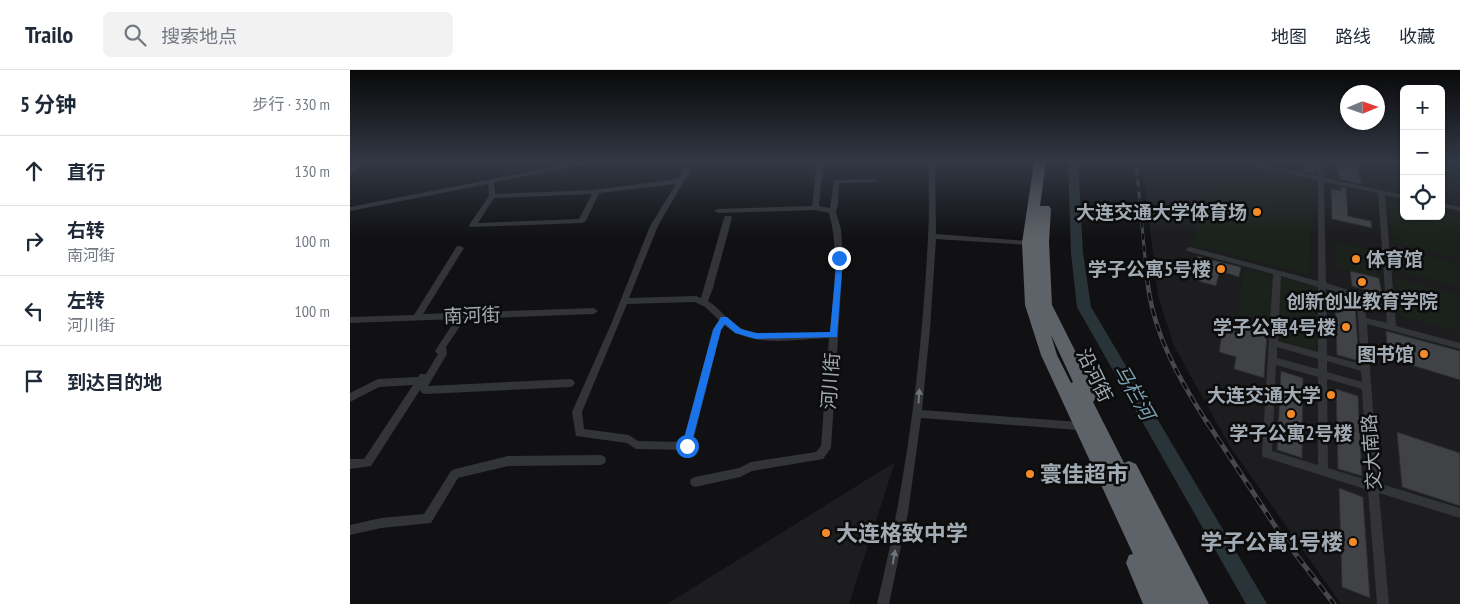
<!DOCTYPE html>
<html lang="zh">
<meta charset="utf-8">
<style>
:root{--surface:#fff;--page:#f2f2f3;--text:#1f2937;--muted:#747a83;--line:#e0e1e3}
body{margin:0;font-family:"PT Sans Narrow","Noto Sans SC",sans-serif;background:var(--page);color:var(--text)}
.controls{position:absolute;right:15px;top:15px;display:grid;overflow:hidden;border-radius:8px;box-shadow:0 1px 4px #0004}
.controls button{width:45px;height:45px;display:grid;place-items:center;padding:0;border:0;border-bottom:1px solid var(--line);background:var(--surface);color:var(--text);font:25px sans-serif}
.compass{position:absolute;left:990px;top:15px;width:45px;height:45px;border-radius:50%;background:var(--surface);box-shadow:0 1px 4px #0004;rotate:88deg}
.stop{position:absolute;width:15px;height:15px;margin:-11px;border:4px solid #1a73e8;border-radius:50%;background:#fff}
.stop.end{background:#1a73e8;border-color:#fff;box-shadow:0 1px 5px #0008}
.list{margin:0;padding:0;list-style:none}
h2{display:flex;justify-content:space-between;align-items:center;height:65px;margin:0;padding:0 20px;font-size:21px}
h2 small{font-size:16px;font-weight:400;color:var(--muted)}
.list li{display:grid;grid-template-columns:32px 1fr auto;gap:15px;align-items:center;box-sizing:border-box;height:70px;padding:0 20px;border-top:1px solid var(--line)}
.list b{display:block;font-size:19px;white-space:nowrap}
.list p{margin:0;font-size:16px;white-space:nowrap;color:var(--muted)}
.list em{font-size:16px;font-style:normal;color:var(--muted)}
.icon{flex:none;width:28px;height:28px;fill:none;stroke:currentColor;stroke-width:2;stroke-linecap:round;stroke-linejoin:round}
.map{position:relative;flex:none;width:1110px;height:534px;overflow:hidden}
header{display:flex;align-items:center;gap:30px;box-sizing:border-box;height:70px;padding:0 25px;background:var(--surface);border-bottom:1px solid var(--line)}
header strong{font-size:24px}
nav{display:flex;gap:28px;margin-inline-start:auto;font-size:18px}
.search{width:350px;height:45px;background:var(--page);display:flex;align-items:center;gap:12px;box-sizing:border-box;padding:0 18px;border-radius:8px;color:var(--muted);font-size:19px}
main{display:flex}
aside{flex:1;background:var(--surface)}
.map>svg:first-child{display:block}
.built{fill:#1d1d1f}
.green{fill:#1b221b}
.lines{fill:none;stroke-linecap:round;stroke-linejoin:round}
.river{fill:#293438;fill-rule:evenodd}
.building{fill:#404246;stroke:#2b2c2f}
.street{fill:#323438;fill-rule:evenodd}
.secondary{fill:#404348;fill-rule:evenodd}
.highway{fill:#5e6369;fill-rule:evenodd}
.rail-far2-casing{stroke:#45484d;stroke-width:3}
.rail-far1-casing{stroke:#45484d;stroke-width:4.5}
.rail-casing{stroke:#45484d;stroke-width:5}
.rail-far2{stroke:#0c0c0d;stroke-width:2;stroke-dasharray:6;stroke-linecap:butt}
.rail-far1{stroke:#0c0c0d;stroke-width:2.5;stroke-dasharray:8;stroke-linecap:butt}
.rail{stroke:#0c0c0d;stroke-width:3;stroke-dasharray:9;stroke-linecap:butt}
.oneway{fill:#70757c}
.route{fill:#1a73e8}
.poi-dot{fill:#f48a28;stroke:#0c0c0d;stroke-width:2}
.labels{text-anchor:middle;stroke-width:5;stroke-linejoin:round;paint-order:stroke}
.poi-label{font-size:19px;font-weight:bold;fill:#a2abb3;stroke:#0c0c0d;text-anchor:end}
.street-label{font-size:19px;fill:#a2abb3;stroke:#0c0c0d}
.water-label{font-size:20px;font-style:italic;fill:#78a0b0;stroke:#0c0c0d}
.near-poi-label{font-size:22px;font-weight:bold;fill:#a2abb3;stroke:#0c0c0d;text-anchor:start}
</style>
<header>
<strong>Trailo</strong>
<div class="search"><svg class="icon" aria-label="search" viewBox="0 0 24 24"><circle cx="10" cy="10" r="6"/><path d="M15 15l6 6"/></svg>搜索地点</div>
<nav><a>地图</a><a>路线</a><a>收藏</a></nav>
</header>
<main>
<aside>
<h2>5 分钟<small>步行 · 330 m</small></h2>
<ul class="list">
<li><svg class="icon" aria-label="ahead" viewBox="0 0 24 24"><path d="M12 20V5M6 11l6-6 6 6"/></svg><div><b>直行</b></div><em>130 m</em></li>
<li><svg class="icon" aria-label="right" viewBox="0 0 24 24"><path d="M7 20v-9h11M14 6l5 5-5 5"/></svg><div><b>右转</b><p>南河街</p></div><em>100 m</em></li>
<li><svg class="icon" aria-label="left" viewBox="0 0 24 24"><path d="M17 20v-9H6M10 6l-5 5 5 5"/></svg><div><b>左转</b><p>河川街</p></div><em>100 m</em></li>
<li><svg class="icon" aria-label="arrive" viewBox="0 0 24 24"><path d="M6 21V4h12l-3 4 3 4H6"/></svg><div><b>到达目的地</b></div></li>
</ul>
</aside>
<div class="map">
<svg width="1110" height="534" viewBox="0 0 1110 534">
<rect width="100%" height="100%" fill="#111113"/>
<path class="built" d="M792,92h262v54h37v-54h19v442h-119l-112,-159 -55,-99 -16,-50z
M545,392l-46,142h-182z"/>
<path class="green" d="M864,92h19l80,18 -4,95 -116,-30z
M1091,92h19v18l-19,-4z
M1038,130l16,3v13h37v-4l19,4v43l-66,-16z
M984,172l41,9 4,27 -43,-11z
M1043,178l67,16v23l-65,-17z
M894,198l29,8 -3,46 -32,-8z
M931,207l35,9v64l-38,-11z
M1045,208l65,17v37l-61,-17z"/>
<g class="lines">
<path class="river" d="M718,92h10l5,91 8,54 176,297h-21l-169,-297 -6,-54z"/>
</g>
<path class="building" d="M954,92h12l-1,12 -12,-3z
M987,92h20l4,22 -22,-5z
M990,117l6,1 2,28 23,5 1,7 -40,-9 -1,-30 10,2z
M847,186l44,11 -2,10 -19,-6 -4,15 -18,-5 4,-15 -7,-2z
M1000,201l29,7 3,16 -30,-8z
M985,224l10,3 10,6 4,58 -22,-6z
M874,251l43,13 -3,44 -30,-9 2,-12 -17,-5z
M1036,261l74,20v29l-72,-22z
M931,301l22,7 -1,80 -25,-8z
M986,319l22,7 4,80 -24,-7z
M1047,362l63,21v53l-58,-19z
M989,418l24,9 7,101 -28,-11z"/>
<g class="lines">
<path class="street" d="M229,92h12l-3,2 -94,18 1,12 98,-4 85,-11 11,-17h6l-37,64 -29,72 67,-2 5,2 23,-80 1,-2h6l1,2 -19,70 -5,13c13,8 20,21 33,27 21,11 65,5 89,4 3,-39 10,-80 -1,-119l-14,-3 -97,3 -4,-2 4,-2 94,-3 5,-44h6l-4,44 11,2 4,-28 42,-1 1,1 -3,2 -35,1 -1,20 -2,9 5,17 2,29 -12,190 -8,11 -71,12 -12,6 -45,10 -4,-2 -1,-3 1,-3 4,-2 44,-9 12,-6 65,-10 5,-6 8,-108c-34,1 -77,11 -105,-13l-3,5 -30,119 -4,1 -51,-1 -9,-6 -51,-7 -4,-24 40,-90 38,-96 26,-42 -77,9 -13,28 -4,2 -112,4 -1,-2 20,-29 -1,-12 -138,27v-4zM242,124l-13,25 -101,4 16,-25zM345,232l10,5 14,13 -6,9 -30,113 -45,-1 -9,-6 -45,-6 -2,-17 45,-108z
M579,92h6l1,72 93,7 4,2 -4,2 -93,-6 -6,90 -8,81 156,12 4,1 1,3 -1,3 -4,1 -157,-12 -13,95 -19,91h-12c29,-120 45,-243 51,-367 2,-25 0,-50 1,-75z
M891,92h11l66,14v-14h6v16l80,17v4l-19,-4 11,131 64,17v6l-93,-25 11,159 82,25v10l-81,-25 10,111h-12l-9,-114 -101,-32 -4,-1 -1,-3 11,-180 -86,-23 -1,-2 4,-2 128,34v-101l-74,-16zM974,112l54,11 8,112 -22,-6 -12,-8 -26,-8zM931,206l37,11v65l-40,-11zM976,219l20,6 11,7 4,62 -34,-9zM1015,235l21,6 1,12 -21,-5zM927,277l41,12v10l-41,-11zM977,291l34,10 1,11 -35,-10zM926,295l42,12v88l-46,-14zM977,309l35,10 5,91 -39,-12z
M1091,133l19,4v4l-19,-4z
M107,176h3l4,2 -41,66 171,-6 4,3 -4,3 -129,5 -19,28 1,7 -19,32 142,-7 3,1 2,3 -2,3 -3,1 -145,7 -3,-1 -2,-3 -49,76 -21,3v-10h14l49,-74 -34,2 -29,15v-9l28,-14 40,-2 2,-3h6l12,-20 -3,-3 21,-32 -106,4v-6l64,-2z
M251,385l4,2 1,3 -1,3 -4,2 -93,1 -50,12 -27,45 -50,5 -31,7v-10l31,-7 43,-4 27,-43 4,-2 53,-13z"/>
<path class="secondary" d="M7,92h10l-17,13v-8z"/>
<path class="highway" d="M684,92h12l-6,44h9l2,3 -2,33 3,63 46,91 -5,6 31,61 5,-2 7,3 73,140h-66l-17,-41 3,-8 4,-1 -92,-199 -16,-50 -3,-62zM701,265l22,47 -2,1 -14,-28z"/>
<defs>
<path id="rail-far2" d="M786,92l11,117"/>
<path id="rail-far1" d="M797,207c5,55 32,102 61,147"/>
<path id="rail" d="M857,352l74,113 53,69"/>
</defs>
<use href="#rail-far2" class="rail-far2-casing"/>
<use href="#rail-far1" class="rail-far1-casing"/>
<use href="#rail" class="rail-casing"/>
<use href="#rail-far2" class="rail-far2"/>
<use href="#rail-far1" class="rail-far1"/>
<use href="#rail" class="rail"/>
</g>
<defs><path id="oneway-solid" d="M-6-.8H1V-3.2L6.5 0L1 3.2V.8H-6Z" transform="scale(1.25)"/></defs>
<g class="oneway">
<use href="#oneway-solid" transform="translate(569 326) rotate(-86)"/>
<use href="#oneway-solid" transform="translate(544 487) rotate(-80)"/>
</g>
<linearGradient id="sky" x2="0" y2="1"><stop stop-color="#09090a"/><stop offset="0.55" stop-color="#323844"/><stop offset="1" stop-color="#323844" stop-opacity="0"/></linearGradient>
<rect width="1110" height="167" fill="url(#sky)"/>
<path class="route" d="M487,186l6,2 -6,79 -81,2 -21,-6 -10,-9 -4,6 -30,116 -1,2h-7l-1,-2 31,-116 8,-13h6l14,12 15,4 74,-1z"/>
<g class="poi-dot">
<circle cx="907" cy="142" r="5"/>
<circle cx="1006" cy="189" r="5"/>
<circle cx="871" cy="199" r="5"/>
<circle cx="1012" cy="212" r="5"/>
<circle cx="996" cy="257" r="5"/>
<circle cx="1074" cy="284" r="5"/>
<circle cx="981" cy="325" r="5"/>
<circle cx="941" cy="344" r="5"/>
<circle cx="680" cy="404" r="5"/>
<circle cx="476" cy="463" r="5"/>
<circle cx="1003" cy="472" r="5"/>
</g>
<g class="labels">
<g class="poi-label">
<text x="897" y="149">大连交通大学体育场</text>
<text x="1016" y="196" text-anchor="start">体育馆</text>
<text x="861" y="206">学子公寓5号楼</text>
<text x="1012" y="238" text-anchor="middle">创新创业教育学院</text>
<text x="986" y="264">学子公寓4号楼</text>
<text x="1064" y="291">图书馆</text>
<text x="971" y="332">大连交通大学</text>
<text x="941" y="370" text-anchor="middle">学子公寓2号楼</text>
</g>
<g class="street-label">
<text transform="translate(122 245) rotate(-2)" y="7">南河街</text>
<text transform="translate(745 305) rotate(64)" y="7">沿河街</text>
<text transform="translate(480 311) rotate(-86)" y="7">河川街</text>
<text transform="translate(1021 382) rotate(-94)" y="7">交大南路</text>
</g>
<g class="water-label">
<text transform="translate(784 322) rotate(60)" y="7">马栏河</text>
</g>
<g class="near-poi-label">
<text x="690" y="412">寰佳超市</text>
<text x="486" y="471">大连格致中学</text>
<text x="993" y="480" text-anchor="end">学子公寓1号楼</text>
</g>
</g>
</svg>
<div class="controls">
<button>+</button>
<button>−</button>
<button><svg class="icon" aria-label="locate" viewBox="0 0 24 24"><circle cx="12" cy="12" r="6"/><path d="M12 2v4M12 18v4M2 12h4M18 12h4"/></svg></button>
</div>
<svg class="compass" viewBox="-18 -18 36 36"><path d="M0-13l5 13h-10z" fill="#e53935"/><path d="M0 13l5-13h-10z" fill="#747a83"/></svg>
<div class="stop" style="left:337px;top:376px"></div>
<div class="stop end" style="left:489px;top:188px"></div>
</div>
</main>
